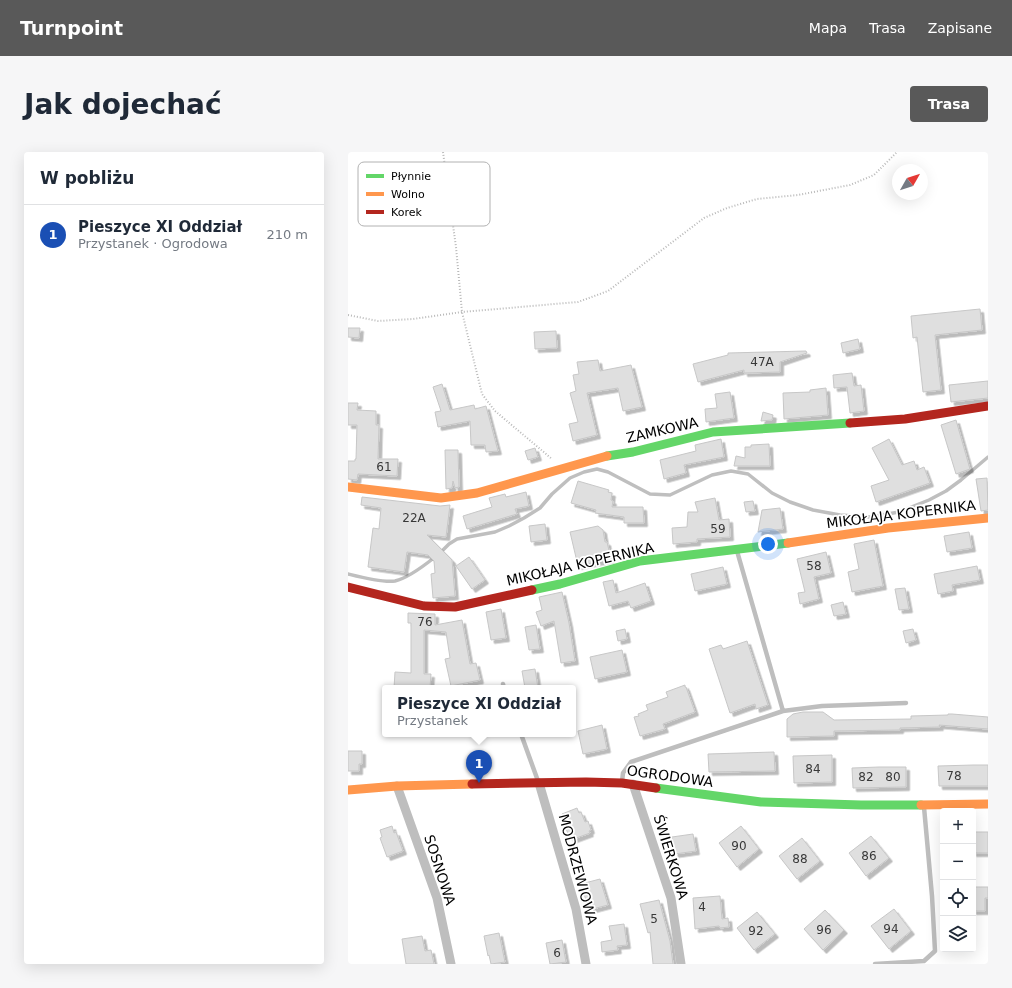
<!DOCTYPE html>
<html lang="pl">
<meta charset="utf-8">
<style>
:root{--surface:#fff;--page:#f6f6f7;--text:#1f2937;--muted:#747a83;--line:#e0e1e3;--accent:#595959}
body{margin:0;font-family:"DejaVu Sans",sans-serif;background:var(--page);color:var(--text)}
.controls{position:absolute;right:12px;bottom:12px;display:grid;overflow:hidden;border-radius:4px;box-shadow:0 4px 16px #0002}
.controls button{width:36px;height:36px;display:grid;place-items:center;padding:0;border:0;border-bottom:1px solid var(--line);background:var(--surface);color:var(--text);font:20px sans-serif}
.compass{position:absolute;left:544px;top:12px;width:36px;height:36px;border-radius:50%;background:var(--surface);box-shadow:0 4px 16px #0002;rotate:51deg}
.you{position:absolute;left:420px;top:392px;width:14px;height:14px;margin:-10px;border:3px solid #fff;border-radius:50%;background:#1a73e8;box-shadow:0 0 0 6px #1a73e833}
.badge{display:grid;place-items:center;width:26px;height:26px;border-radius:50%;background:var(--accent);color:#fff;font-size:13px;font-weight:700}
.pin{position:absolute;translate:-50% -33px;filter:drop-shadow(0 1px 2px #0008)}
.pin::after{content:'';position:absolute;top:21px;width:14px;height:12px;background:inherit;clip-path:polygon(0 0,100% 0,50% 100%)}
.popup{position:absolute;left:34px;top:533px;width:194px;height:52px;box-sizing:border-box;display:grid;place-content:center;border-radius:4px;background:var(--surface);filter:drop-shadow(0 1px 3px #0005);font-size:13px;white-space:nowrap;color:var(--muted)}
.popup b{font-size:15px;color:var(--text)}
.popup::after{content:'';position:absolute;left:50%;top:100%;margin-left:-8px;border:8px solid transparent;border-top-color:var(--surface)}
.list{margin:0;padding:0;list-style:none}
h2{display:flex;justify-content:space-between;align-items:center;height:52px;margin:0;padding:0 16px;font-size:17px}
h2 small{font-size:13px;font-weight:400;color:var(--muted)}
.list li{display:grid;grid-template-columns:26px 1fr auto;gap:12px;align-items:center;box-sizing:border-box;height:60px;padding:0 16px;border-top:1px solid var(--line)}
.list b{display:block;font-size:15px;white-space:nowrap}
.list p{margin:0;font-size:13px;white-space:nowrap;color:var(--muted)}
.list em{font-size:13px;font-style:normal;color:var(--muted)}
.icon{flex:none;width:22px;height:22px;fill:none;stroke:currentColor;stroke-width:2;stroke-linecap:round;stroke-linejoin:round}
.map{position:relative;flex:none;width:640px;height:812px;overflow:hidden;border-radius:4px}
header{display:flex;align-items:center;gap:24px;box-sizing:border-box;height:56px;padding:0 20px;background:var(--accent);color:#fff}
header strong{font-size:19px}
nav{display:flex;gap:22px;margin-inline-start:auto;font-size:14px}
.intro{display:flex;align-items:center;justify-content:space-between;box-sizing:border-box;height:96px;padding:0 24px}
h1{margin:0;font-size:28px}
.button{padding:10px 18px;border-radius:4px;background:var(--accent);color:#fff;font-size:14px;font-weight:700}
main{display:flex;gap:24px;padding:0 24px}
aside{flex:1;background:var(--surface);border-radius:4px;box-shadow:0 4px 16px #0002}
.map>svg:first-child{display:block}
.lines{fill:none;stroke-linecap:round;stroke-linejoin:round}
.stream{stroke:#bfbfbf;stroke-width:3.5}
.building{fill:#dfdfdf;stroke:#c7c7c7;filter:url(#shadow)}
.path{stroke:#b9b9b9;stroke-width:2;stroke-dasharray:1 2;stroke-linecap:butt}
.lane{stroke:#bebebe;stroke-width:4.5}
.street{stroke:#bebebe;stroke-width:9}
.fast{stroke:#63d668;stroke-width:9}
.slow{stroke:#ff974d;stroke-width:9}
.jam{stroke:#b3261e;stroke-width:9}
.labels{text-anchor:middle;stroke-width:3.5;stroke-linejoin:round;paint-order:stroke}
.number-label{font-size:12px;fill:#383838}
.street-label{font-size:14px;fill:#000;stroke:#fff}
.key{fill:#fff;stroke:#b2b2b2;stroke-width:1}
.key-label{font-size:11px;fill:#000}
</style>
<header>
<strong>Turnpoint</strong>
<nav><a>Mapa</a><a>Trasa</a><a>Zapisane</a></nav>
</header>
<div class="intro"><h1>Jak dojechać</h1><a class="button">Trasa</a></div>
<main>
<aside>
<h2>W pobliżu<small></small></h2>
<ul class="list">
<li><span class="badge" style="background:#1a4fb4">1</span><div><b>Pieszyce XI Oddział</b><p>Przystanek · Ogrodowa</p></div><em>210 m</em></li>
</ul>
</aside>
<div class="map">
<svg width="640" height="812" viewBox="0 0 640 812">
<defs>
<filter id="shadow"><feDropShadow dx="3.5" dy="3.5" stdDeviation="0" flood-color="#0004"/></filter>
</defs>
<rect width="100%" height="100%" fill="#fff"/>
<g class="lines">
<path class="stream" d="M92,401l9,-9 8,-5 38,-7 14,-6 15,-8 16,-10 12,-14 18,-16 14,-6 13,-3 11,3 42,22 20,1 42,-20 19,-4 17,3 24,19 18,9 23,8 27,5 30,2 29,-5 30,-12 17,-9 15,-11 27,-23
M0,422c12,3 35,9 47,7 13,-3 30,-16 40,-24"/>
</g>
<path class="building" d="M632,157l2,21 -47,5 6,55 -18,2 -6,-55 -4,1 -2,-22z
M0,176h12l-1,10 -11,-1z
M208,179l1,17 -22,1 -1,-17z
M510,187l2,10 -17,4 -2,-10z
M458,199l1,2 -27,9v10l-36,1v-3l-46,12 -5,-18 35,-9v-2z
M250,208l2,11 31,-6 11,42 -19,4 -5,-23 -31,5 10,42 -24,6 -4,-17 9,-2 -8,-29 6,-2 -3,-16 6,-1 -2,-12z
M504,221l2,13 7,-1 3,26 -14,2 -3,-26 -13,1 -1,-13z
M640,229v17l-37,4 -2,-17z
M94,232l8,26 24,-5 1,4 11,-3 12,45 -12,1 -1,-7h-14l-1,-24 -32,6 -3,-15 6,-1 -8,-24z
M478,236l2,27 -44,4 -1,-26 27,-1v-2z
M382,240l4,26 -28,4 -1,-13 12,-1 -2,-14z
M0,251h10l-1,7 19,1v14h3l-1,34h20l-1,17 -39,-2 -1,6 -9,-1v-18h7v-2h1l1,-34h-9z
M415,260l10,3 -1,5 -11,1z
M608,268l14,49 -14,5 -15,-49z
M373,287l3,18 -40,8 2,8 -22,6 -4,-19 36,-9 -1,-6z
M541,287l13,26 12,-4 3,9 7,-3 6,16 -54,19 -5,-16 18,-6 -17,-32z
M421,292l1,22h-36l2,-10 9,2v-11h6v-2z
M187,296l3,9 -10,3 -3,-9z
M97,298h13l1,37 -4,1 -2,-7 -1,7 -6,1z
M639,326l1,32 -7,1 -5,-32z
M230,329l31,9 -1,2 4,1 -1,7 2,1 -1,6h31l1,16h-20v-6l-29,-4 1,-3 -25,-7z
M178,340l3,14 -14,3 2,5 -50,15 -4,-13 29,-9 -3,-9 16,-4 1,3z
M14,345l78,9 10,-1 -4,32 -19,-2 25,25 3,36 -22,2 -2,-24 4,-1 -1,-12 -6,-6 -21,-3 -3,20 -36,-5 5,-39 6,1 2,-21 -20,-3z
M367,346l4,22 10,-1 1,18 -33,2v3l-24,2 -1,-16 15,-1 1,-15h10l-3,-10z
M405,349l2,10 -9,1 -2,-10z
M432,356l3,21 -25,3 4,-22z
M197,372l2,16 -16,2 -2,-16z
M250,374l5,4 2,12h2l4,17 -33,7 -8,-34z
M621,380l3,16 -25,4 -3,-16z
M526,388l9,46 -31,6 -4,-20 11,-3 -5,-25z
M478,400l5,21 -17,4 5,22 -19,5 -2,-11 7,-1 -8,-33z
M121,405l16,23 -13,9 -16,-23z
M629,414l3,14 -28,5 1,6 -15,3 -4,-20z
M375,415l4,17 -32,7 -4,-17z
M265,428l3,13 29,-10 6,18 -20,7 -3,-7 -19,5 -6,-24z
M557,436l4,21 -10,1 -4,-21z
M214,440l7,31 6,38 -14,2 -7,-42 -13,5 -5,-14 6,-2 -3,-13z
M495,450l3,12 -12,2 -3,-11z
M153,457l5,29 -15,2 -5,-28z
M60,461l27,1v11l27,-5 8,44 6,-1 4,17 -29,6 -6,-27 5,-1 -4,-26 -22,-2v44h7l-1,14h-36l1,-16 16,1v-50h-3z
M188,473l4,24 -11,1 -4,-23z
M277,477l2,10 -9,2 -2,-10z
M565,477l3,11 -10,3 -3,-12z
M399,489l21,64 -12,4 -1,-5 -25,9 -21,-64 12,-4 2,4z
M274,498l5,22 -32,7 -5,-22z
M187,517l3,19h-13l-3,-17z
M337,533v2h1l9,25 -32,12 2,5 -25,7 -6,-19 5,-1 -1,-2 10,-4 -2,-5 22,-8 -2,-5z
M455,560h20l11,8 77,-1v-3l37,-1v-1h4l36,3v12l-49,-4 1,2 -40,1v2l-66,1v5l-47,1v-18l6,-5z
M254,573l5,24 -24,5 -5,-23z
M0,599h14v13h-3v7h-11z
M426,600l1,19 -66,1 -1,-18z
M484,603v27l-38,1 -1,-27z
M625,613h15v21h-49l-1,-20z
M531,615h27v20l-53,1 -1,-20z
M229,656l2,5 2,-1 4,10 3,-1 3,9 -2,1 1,2 -19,7 -9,-20 2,-1 -2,-5z
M44,674l2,7 2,-1 7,19 -16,6 -7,-19 2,-1 -2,-7z
M393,674l18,23 -22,18 -18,-24z
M625,680h15v21h-15z
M345,682l3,17 -21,3 -3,-17z
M523,684l18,22 -23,18 -17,-23z
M454,686l18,23 -23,18 -18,-23z
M252,727l8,26 -19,5 -8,-26z
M625,735h15v11h-3v13h-12z
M372,744l2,23 6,-1 1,9 -9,1 -1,-2 -24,3 -2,-31z
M311,748l11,41 3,23h-20l-3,-32 -2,1 -8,-29z
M546,757l17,22 -22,18 -18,-23z
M477,758l19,20 -21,20 -19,-21z
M409,760l18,22 -21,16 -17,-22z
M276,772l3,21 -10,1 1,4 -16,2 -1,-10 11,-2 -3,-14z
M151,781l6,29 -14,2 -2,-9 -1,1 -4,-20z
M74,784l3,15 6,-1 3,14h-28l-4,-25z
M214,788l4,22 -16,2 -4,-21z"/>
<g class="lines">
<path class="path" d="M95,0l13,95 6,65 20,82 13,17 57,48
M0,163l30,6 35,-2 49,-7 116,-10 30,-11 96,-73 23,-10 30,-9 41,-4 52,-10 24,-10 23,-23"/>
<path class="lane" d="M389,399l46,160
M155,532l1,4
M173,582l17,47
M274,630l1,-9 8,-11 152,-51 39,-5 84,-3
M527,812l49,-3 11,-10 -3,-55 -8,-89"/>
<path class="street" d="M191,631l37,126 10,55
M285,632l38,114 10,66
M49,634l40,112 14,66"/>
<path class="fast" d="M259,304l26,-4 80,-20 137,-9
M184,438l28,-6 80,-23 148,-18
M308,636l105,14 100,3h60"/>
<path class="slow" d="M0,335l93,11 36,-5 130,-37
M440,391l100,-15 100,-10
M0,638l49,-4 75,-2
M573,653l67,-1"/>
<path class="jam" d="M502,271l55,-4 83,-13
M0,435l76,19 31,1 77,-17
M124,632l114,-2 36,1 34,5"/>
</g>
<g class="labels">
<g class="number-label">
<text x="414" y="214">47A</text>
<text x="36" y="319">61</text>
<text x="66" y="370">22A</text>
<text x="370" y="381">59</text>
<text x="466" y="418">58</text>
<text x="77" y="474">76</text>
<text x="465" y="621">84</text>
<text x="606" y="628">78</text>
<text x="518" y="629">82</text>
<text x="545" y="629">80</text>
<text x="391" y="698">90</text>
<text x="521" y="708">86</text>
<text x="452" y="711">88</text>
<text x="354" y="759">4</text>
<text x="306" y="771">5</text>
<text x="543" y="781">94</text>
<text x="476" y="782">96</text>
<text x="408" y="783">92</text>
<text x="209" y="805">6</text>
</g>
<g class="street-label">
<text transform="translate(314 278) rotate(-13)" y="5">ZAMKOWA</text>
<text transform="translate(553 362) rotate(-7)" y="5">MIKOŁAJA KOPERNIKA</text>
<text transform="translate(232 412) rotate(-13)" y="5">MIKOŁAJA KOPERNIKA</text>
<text transform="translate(322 624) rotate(8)" y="5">OGRODOWA</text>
<text transform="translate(323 705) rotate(73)" y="5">ŚWIERKOWA</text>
<text transform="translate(230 717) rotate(75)" y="5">MODRZEWIOWA</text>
<text transform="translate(92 718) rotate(72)" y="5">SOSNOWA</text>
</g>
</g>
<rect x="10" y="10" width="132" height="64" rx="6" class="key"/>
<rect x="18" y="22" width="18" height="4" fill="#63d668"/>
<rect x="18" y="40" width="18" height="4" fill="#ff974d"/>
<rect x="18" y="58" width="18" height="4" fill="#b3261e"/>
<g class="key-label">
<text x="43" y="28">Płynnie</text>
<text x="43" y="46">Wolno</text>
<text x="43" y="64">Korek</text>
</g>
</svg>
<div class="controls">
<button>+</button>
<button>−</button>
<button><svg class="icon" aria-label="locate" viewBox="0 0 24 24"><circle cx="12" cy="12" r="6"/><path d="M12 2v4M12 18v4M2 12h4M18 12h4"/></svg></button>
<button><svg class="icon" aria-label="layers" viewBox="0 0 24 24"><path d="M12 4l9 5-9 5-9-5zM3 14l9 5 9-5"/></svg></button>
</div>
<svg class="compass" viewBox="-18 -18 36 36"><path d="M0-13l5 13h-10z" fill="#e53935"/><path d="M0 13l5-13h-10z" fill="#747a83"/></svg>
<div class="you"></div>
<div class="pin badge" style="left:131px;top:631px;background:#1a4fb4">1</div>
<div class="popup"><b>Pieszyce XI Oddział</b>Przystanek</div>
</div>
</main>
